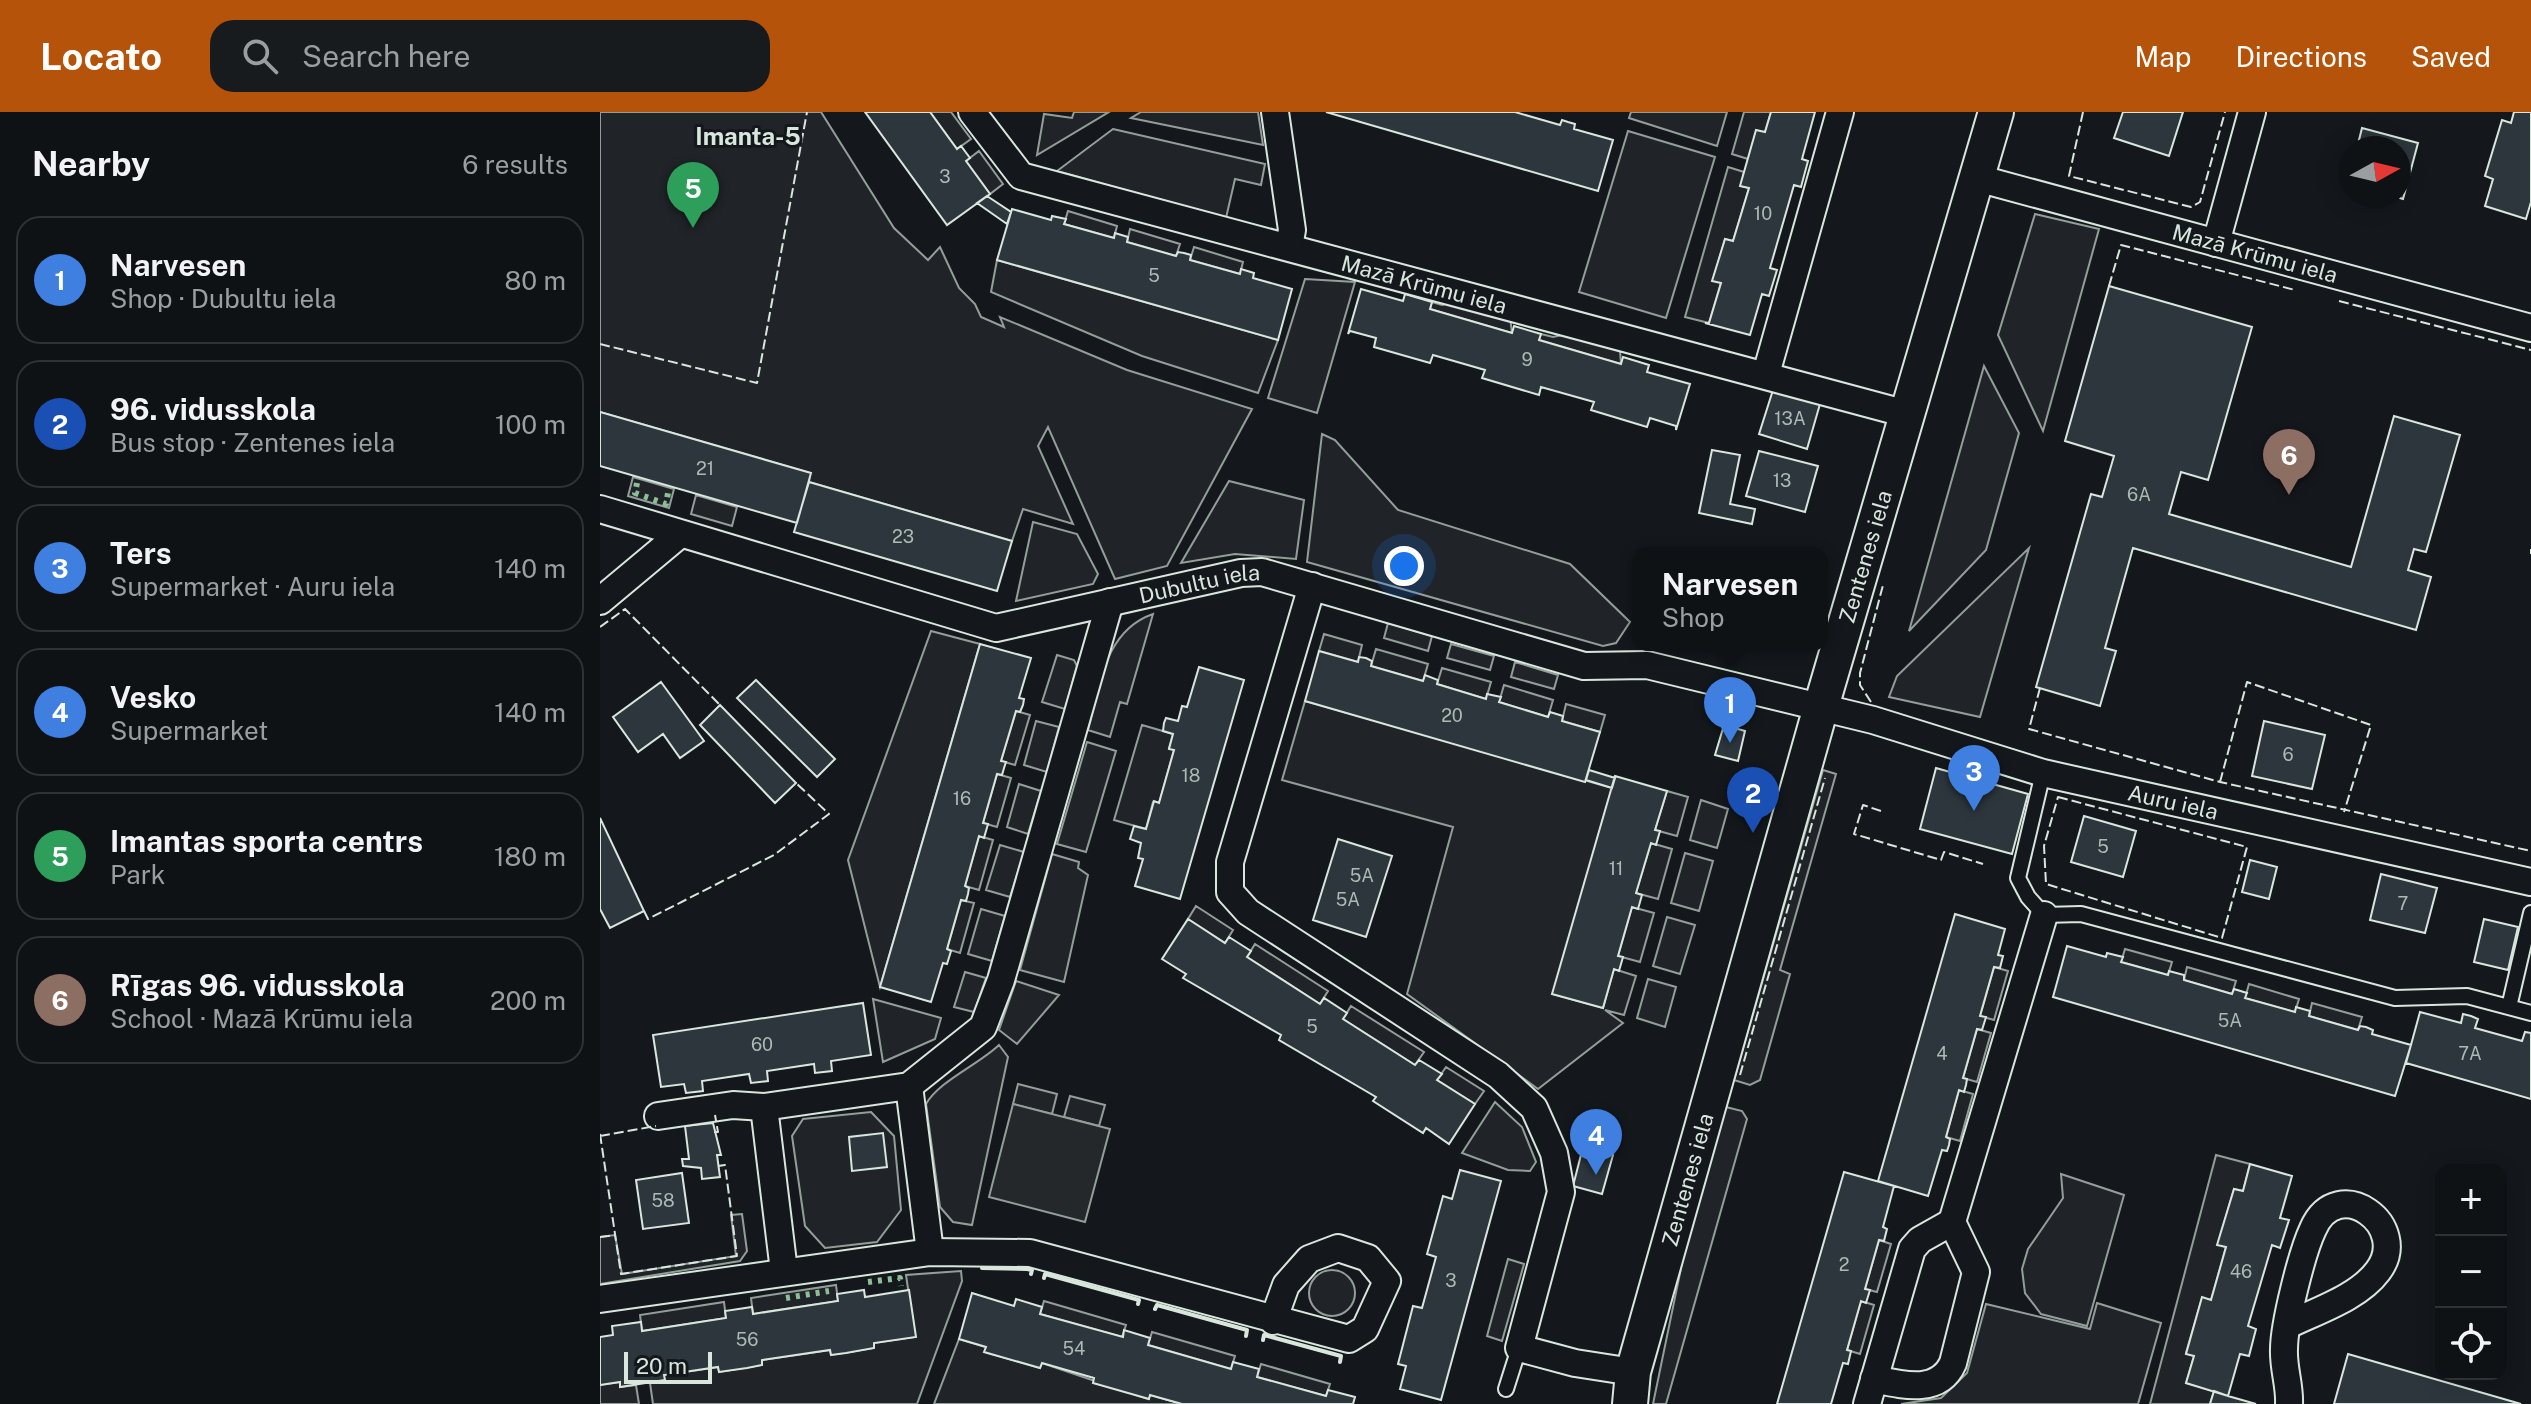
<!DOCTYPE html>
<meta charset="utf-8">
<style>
:root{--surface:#0f1215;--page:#181b1e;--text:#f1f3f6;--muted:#9b9ea0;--line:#2f3234;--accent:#b45309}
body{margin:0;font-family:"Public Sans",sans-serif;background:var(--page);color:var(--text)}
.controls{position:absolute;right:24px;bottom:24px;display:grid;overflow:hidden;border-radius:16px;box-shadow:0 4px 20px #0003}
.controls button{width:72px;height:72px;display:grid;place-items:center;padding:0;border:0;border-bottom:2px solid var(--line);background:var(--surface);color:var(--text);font:40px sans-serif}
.compass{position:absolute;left:1739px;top:24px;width:72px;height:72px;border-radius:50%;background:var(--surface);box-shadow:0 4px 20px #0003;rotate:82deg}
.scale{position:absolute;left:24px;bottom:20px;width:88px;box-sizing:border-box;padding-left:8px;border:4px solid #d8e6dc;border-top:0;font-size:22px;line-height:28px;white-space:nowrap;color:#d8e6dc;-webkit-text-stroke:6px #14181c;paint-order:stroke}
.you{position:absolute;left:804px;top:454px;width:28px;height:28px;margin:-20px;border:6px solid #fff;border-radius:50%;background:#1a73e8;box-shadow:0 0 0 12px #1a73e833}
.badge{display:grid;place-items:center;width:52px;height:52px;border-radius:50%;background:var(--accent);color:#fff;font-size:26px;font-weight:700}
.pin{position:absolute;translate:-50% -66px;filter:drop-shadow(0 2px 4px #0008)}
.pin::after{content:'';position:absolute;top:42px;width:28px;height:24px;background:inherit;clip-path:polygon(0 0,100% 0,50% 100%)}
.popup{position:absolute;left:1032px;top:435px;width:196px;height:104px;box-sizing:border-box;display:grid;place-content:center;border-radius:16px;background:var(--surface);filter:drop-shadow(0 2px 6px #0005);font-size:26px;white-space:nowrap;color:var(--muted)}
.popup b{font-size:30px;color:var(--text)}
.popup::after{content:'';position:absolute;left:50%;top:100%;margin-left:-16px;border:16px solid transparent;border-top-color:var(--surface)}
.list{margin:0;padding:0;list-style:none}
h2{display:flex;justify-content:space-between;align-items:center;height:104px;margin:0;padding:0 32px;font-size:34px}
h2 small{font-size:26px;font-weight:400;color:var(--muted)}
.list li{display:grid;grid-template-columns:52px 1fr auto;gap:24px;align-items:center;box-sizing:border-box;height:128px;margin:0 16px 16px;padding:0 16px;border:2px solid var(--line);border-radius:24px}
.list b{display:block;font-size:30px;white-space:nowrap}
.list p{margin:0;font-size:26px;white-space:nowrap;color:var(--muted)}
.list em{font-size:26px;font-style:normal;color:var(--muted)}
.icon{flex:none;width:44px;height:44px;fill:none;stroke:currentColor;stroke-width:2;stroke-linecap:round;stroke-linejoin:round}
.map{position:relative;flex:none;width:1931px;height:1292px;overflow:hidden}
header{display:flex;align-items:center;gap:48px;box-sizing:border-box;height:112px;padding:0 40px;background:var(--accent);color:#fff}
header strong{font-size:38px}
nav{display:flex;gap:44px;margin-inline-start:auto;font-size:28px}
.search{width:560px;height:72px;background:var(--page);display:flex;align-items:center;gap:20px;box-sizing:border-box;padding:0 28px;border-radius:24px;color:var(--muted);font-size:30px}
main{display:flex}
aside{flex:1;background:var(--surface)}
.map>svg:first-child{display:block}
.green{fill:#202428;stroke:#939e99;stroke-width:2}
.parking{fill:#24282b;stroke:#939e99;stroke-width:2}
.building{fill:#2c363c;stroke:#d8e6dc;stroke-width:2}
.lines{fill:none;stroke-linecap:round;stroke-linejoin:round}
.service-casing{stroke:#d8e6dc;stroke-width:18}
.minor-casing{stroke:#d8e6dc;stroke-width:30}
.tertiary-casing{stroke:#d8e6dc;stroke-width:38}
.service{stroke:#14181c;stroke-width:14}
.minor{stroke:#14181c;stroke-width:26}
.tertiary{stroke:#14181c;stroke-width:34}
.hedge{stroke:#8ac095;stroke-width:6;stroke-dasharray:4 6;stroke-linecap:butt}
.fence{stroke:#d8e6dc;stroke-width:2;stroke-dasharray:10 4;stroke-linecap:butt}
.wall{stroke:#d8e6dc;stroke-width:4}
.labels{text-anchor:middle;stroke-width:6;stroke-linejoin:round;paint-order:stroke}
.number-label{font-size:18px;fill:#adbab4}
.street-label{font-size:22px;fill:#d8e6dc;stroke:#14181c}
.neighbourhood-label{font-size:24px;font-weight:bold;fill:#d8e6dc;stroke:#14181c}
</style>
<header>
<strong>Locato</strong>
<div class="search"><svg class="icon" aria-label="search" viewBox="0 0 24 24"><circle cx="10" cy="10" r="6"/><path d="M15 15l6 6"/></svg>Search here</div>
<nav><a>Map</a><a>Directions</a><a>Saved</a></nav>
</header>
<main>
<aside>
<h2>Nearby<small>6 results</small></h2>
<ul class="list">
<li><span class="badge" style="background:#3f7fe0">1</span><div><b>Narvesen</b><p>Shop · Dubultu iela</p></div><em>80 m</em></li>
<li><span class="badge" style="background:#1a4fb4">2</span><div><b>96. vidusskola</b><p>Bus stop · Zentenes iela</p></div><em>100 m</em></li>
<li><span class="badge" style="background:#3f7fe0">3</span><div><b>Ters</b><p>Supermarket · Auru iela</p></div><em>140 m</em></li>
<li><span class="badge" style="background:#3f7fe0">4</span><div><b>Vesko</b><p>Supermarket</p></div><em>140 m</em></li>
<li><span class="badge" style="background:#2e9e5b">5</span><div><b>Imantas sporta centrs</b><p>Park</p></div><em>180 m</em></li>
<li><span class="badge" style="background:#8d6e63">6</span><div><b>Rīgas 96. vidusskola</b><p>School · Mazā Krūmu iela</p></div><em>200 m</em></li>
</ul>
</aside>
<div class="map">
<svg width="1931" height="1292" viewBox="0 0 1931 1292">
<rect width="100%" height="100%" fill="#14181c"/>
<path class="green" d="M0,0h221l73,116 34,32 12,-13 19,41 16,16 6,13 23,10 -4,-10 127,53 125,39 -85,157 -52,13 -67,-152 -10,19 35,78 -50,-15 -11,32 -203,-59 1,-9 -210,-61z
M330,0h21l20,27 -14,10z
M474,0h35l-72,43 7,-41 28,4z
M541,0h117l5,33 -132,-27z
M1031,0h96l-10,34 -88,-28z
M1144,0h27l-6,20 -17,27 -16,-5z
M513,17l152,35 -4,21 -26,-6 -9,39 -169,-47z
M1028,19l87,26 -49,161 -87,-26z
M379,39l24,33 -13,10 -24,-33z
M1128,55l16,5 -3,14 8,2 -16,53 -8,-2 -12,41 8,3 -12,40 -24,-6z
M468,99l49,15 -3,12 -50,-14z
M1435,102l64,15 -56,202 -45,-96z
M530,117l50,15 -4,12 -49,-14z
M594,135l49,15 -3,12 -50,-14z
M397,148l281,80 -20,53 -116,-37 -151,-64z
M705,167l50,3 -38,131 -49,-15z
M857,189l53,16 2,16 -82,-24 2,-7 10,3z
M941,222l12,3 14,-3 53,16 1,14 -82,-24z
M1384,254l35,67 -33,117 -77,81z
M722,322l13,6 63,70 172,54 60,58 -14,21 -13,3 -296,-84z
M33,365l41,12 -5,19 -41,-12z
M629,369l75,19 -8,59 -61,-5 -54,9z
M96,383l41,12 -5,19 -41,-12z
M433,410l44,12 21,40 -5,10 -77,17z
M1429,436l-49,169 -91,-20 8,-21z
M553,502l-26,90 -7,-2 -10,35 -22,-7c12,-44 16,-99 65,-116z
M788,511l44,13 -4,15 -44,-13z
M331,519l49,13 -100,343 -32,-127z
M724,522l38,11 -4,17 -39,-11z
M851,532l43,12 -4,14 -43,-12z
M776,537l52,15 -5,17 -52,-15z
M457,543l17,5 3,6 -12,43 -23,-7z
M915,550l43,13 -4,14 -43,-12z
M842,556l49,14 -5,17 -49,-15z
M904,573l49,15 -5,17 -49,-15z
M705,589l307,87 -59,206 50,14 11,-39 22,7 -12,39 -19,-5 18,13 -85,66 -131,-95 46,-167 -171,-47z
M966,592l39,11 -5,17 -38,-11z
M416,599l14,4 -15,50 -14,-4z
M436,609l23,6 -12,45 -23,-7z
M542,613l31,9 -4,14 5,2 -15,53 -6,-1 -7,27 -32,-9z
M487,630l29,9 -30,101 -29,-8z
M1223,658l13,4 -56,196 10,4 -30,106 -10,5 -16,-5z
M397,662l14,4 -14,49 -14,-4z
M419,672l22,7 -13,43 -21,-7z
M1067,679l21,6 -11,39 -22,-6z
M1101,688l27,9 -11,39 -27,-8z
M379,724l14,4 -14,50 -14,-4z
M1051,731l21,6 -14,50 -22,-6z
M400,733l24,7 -14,45 -24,-7z
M1085,741l28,8 -14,50 -28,-8z
M452,742l27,8 -1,6 10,7 -24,107 -44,-12z
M361,788l13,3 -14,50 -13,-4z
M596,794l37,24 -8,13 -37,-24z
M1032,795l22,6 -14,49 -22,-6z
M381,797l24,7 -13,45 -24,-7z
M1067,805l28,8 -15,49 -27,-8z
M655,832l73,47 -8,13 -73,-47z
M1525,837l47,13 -4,13 -47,-13z
M1394,855l14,4 -14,49 -14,-4z
M1587,855l49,14 -4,13 -48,-14z
M365,860l21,6 -12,34 -20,-5z
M1048,867l28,8 -11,40 -28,-9z
M416,869l43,14 -42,49 -18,-14z
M1649,872l50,15 -4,13 -50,-14z
M273,887l68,19 -6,21 -52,23z
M1712,891l50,14 -4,13 -49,-14z
M751,894l73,46 -9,13 -72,-46z
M1377,917l14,4 -14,49 -14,-4z
M399,933l9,12 -36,168 -19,-3 -13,-15 -14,-103c13,-23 52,-39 73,-59z
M846,955l38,24 -9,13 -38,-24z
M418,972l39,10 -5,20 -39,-10z
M1359,978l14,4 -13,47 -14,-4z
M470,984l35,9 -6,21 -35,-9z
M895,990l27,25 14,35 -6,9 -22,-1 -46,-17z
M1126,995l16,4 5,8 -81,285h-13l32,-155z
M271,1000l23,24 7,74 -24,32 -52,6 -20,-22 -13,-90 11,-17z
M1616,1043l34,9 -7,27 -9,-2 -16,55 8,3 -15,53 -9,-2 -16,55 8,3 -8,27 28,8 -4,13h-60z
M1461,1062l63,21 -37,131 -46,-12 -16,-21 -3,-24 6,-20 35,-51z
M142,1102l5,37 -7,10 -140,23v-47l15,-2 7,39 114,-18 -5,-41z
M1279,1128l12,4 -14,48 -12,-3z
M908,1147l16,5 -22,77 -15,-5z
M709 1181a23 23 0 1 1 46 0a23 23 0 1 1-46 0Z
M361,1159l1,10 -45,123h-264l-3,-21 14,-2v-6l54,-8 1,5 43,-7v-5l68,-10 1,5 43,-7v-5l41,-6 -9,-62z
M236,1173l2,16 -85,13 -2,-16z
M444,1189l82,24 -4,12 -82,-23z
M1261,1189l13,4 -14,49 -13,-4z
M124,1190l2,16 -84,13 -2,-16z
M1497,1191l64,20 -23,81h-237l40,-6 26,-25 19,-69 104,25z
M552,1220l83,24 -4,13 -83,-24z
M359,1227l27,8 -1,5 55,16 2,-5 106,36 2,-4 32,9h-248z
M661,1252l69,20 -4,12 -69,-19z
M20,1270l1,5 15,-2 3,19h-39v-19z"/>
<path class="parking" d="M413,992l97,25 -25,93 -96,-25z"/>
<path class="building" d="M265,0h65l27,37 4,-3 9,12 -4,3 24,33 -43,31z
M726,0h189l45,13 2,-5 6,2 7,2 -1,5 39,11 -15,51z
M1171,0h44l-13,47 6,2 -7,26 -7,-2 -24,83 7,2 -8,26 -7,-2 -12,41 -45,-12h4l12,-40 -9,-2 13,-42 8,2 16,-53 -9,-2 16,-56 9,2z
M1523,0h60l-14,44 -55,-18z
M1914,0h17v90l-5,17 -41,-13 8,-27 -8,-3 17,-56 9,3z
M1762,16l56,15 -15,56 -10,-3h6v-48h-42z
M387,84l24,16 -4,12 -30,-21z
M412,97l39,11 1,-4 14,3 -2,5 50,14 1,-5 13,4 -1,5 49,14 2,-4 6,1 7,2 -1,5 50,14 1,-5 13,4 -1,5 39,11 -14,51 -281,-80z
M1509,174l143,41 -44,153 -27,-8 -12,42 182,53 43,-151 66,19 -34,117 -12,-3 -6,21 23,7 -15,53 -283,-82 -28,100 11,3 -16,55 -64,-19 55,-193 11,3 12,-41 -49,-15z
M761,177l42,12 2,-7 27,8 -2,7 82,24 2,-7 27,8 -2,6 82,24 2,-7 26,8 -2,7 43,12 -14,46v-4l-26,-8 -3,9 -56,-17 3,-8 -53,-15 -2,8 -57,-17 3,-8 -52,-15 -3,8 -56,-16 2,-9 -26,-7 -2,3z
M1173,278l47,14 -13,45 -48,-15z
M0,300l211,61 -14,50 -197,-57z
M1112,338l28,5 -10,49 25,5 -3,15 -53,-11z
M1159,339l59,15 -13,46 -59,-16z
M209,370l203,59 -15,50 -203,-59z
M380,532l51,14 -12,40 5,1 -1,6 -3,7 -4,-1 -15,50 5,1 -2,6 -2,7 -5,-1 -14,49 5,1 -4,14 -5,-2 -14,50 4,2 -1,6 -2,7 -5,-1 -14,49 4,2 -4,13 -4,-1 -12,39 -51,-15z
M719,539l39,11 1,-5 7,1 6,3 -1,5 52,15 2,-6 13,5 -1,4 49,15 1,-5 14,3 -2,5 49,15 2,-5 13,4 -1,5 38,11 -15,50 -280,-81z
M599,555l45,13 -64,219 -45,-13 8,-27 -5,-1 3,-15 -11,-4 4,-13 12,3 8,-28 5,2 15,-53 -5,-1 4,-15 -10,-3 1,-8 2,-5 12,3 4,-15 5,1z
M156,568l79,79 -18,18 -80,-79z
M61,570l43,59 -24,17 -17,-24 -25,18 -25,-35z
M120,593l76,78 -21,20 -75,-78z
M1664,609l61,14 -13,54 -60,-13z
M1124,613l21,6 -7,30 -23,-6z
M1336,656l92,26 -16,60 -92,-25z
M989,658l26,8 -3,10 -26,-8z
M1015,664l52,15 -12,39 5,1 -4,14 -5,-2 -15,50 6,2 -4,14 -6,-2 -14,49 5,1 -4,14 -5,-2 -11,39 -51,-14z
M1484,704l52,15 -13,46 -52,-15z
M0,706l44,93 -34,17 -10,-19z
M738,727l54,17 -26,81 -53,-17z
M1650,748l27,7 -8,32 -27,-7z
M1781,762l56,14 -12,45 -55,-13z
M1355,802l50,15 -7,26 5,1 -3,12 -6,-1 -14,49 6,1 -4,13 -5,-1 -14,49 4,1 -1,6 -2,7 -5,-2 -13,47 4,2 -1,6 -2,6 -5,-1 -14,46 -50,-15z
M588,807l37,24 4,-6 22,14 -4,6 73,47 4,-6 23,15 -4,6 72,46 4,-5 23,14 -5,6 38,24 -26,40 -23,-16 -3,5 -50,-32 3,-4 -97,-57 2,-5 -98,-57 3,-4 -24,-15z
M1884,807l34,8 -10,43 -34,-8z
M1467,834l39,11 1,-4 16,4 -2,5 47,13 1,-4 15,4v5l48,14 2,-5 13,4 -2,5 50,14 1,-5 14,4 -1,5 49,14 2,-4 6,1 7,3 -1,4 39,11 -16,51 -342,-99z
M263,891l8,52 -40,6 1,10 -17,2 -1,-9 -47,7 1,10 -17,2 -2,-9 -47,7 1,10 -17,2 -2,-9 -23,3 -8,-52z
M1820,900l41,11 2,-9 8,2 7,3 -3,9 47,13 3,-9 6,1v66l-125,-36z
M113,1011l8,32h-4l3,22 -18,2 -1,-11 -18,-2 -1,-7h7l-4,-33z
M283,1021l4,34 -35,4 -3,-34z
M983,1035l30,8 -11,39 -29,-8z
M1650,1052l42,12 -12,42 9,2 -9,28 -8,-3 -24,81 8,3 -7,27 -9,-2 -12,42 -42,-13 8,-27 -8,-2 16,-57 9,3 15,-53 -9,-2 17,-56 9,2z
M860,1058l41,11 -60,219 -41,-11 6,-23 -8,-2 15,-58 9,2 14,-51 -9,-3 16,-58 9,3z
M1244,1060l50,14 -11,41 4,2 -3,12 -5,-1 -14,49 5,1 -4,13 -5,-2 -14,49 4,1 -3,13 -5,-1 -12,41h-54z
M82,1061l7,50 -46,6 -7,-49z
M264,1178l1,7 44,-7 7,47 -42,6v5l-28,5 -15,2 -1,-5 -68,10v5l-15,3 -28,4 -1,-5 -54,8 1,5 -45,7v-5l-20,3v-48l13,-2 -1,-9 29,-4 1,9 84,-13 -1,-7 27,-4 1,7 85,-13 -1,-7z
M372,1181l42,13 2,-7 26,8 -2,7 83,23 1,-7 26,8 -2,7 83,24 2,-7 26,7 -2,8 69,19 2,-6 27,7 -2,7h-171l-32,-9 -1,4 -56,-16 1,-5 -52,-15 -2,5 -56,-16 2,-5 -27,-8z
M1748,1242l173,50h-187z
M1614,1279l14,5 28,8h-46z"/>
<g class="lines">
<defs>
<path id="service" d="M1443,661l-25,105 10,19 16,18 37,-1 314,84 72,-2 64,17
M1909,895l22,-94
M906,1277l13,-41"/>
<g id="minor">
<path id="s1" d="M372,0l49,64 886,238"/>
<path d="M675,0l17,118 -3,17"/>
<path id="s2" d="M1377,66l554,150"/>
<path d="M1616,131l36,-131"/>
<path d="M1166,262l74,-262"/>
<path id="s3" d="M0,397l396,119 245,-55 21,-1 322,94 63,-1 226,55 170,53 488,109"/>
<path d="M712,474l-82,276v30l18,20 250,163 36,33 20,45 7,39 -42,156 56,15 58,9"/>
<path d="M0,489l79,-66"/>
<path d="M309,974l21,166"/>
<path d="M164,995l20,164"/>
<path d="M58,1004l75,-11 31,2 145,-21 74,-59 18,-47 109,-378"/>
<path d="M0,1187l330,-47 100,1 319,86 16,-10 22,-48 -19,-23 -30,-10 -29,11 -23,26 -13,36"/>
<path d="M1688,1213c28,-14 70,-27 90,-54 34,-45 -40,-99 -65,-42 -11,23 -29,95 -29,120 -1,19 6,36 5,55"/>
<path d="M1274,1267c28,6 65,16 79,-16l23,-91 -24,-50 92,-307"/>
<path d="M1267,1292l45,-155 8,-9 32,-18"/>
</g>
<g id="tertiary">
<path id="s4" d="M1030,1292l3,-32 188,-665 175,-595"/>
</g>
</defs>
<use href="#service" class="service-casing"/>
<use href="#minor" class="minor-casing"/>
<use href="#tertiary" class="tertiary-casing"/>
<use href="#service" class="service"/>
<use href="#minor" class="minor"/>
<use href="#tertiary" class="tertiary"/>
<path class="hedge" d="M37,371l-2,10 31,11 2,-11
M268,1170l32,-4 1,8
M186,1186l43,-7"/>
<path class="fence" d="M1483,0l-14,64 122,31 9,-5 25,-90
M1509,174l12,-41 174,45
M1739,189l192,49
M0,232l157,39 50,-271
M1931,437v5
M0,515l25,-18 95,96
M1440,576l-11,41 191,53 311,69
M1271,590l-11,-17v-12l23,-88
M1620,670l27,-100 124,43 -27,87
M1458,685l189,50 -25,91 -176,-54 -2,-38z
M1281,699l-18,-6 -9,29 87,26 3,-8 39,12
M44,799l4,8 126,-64 55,-41 -33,-31
M1140,963l85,-297
M114,1020h4l-3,-17
M0,1022l21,140 116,-18 -12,-91 -7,1
M0,1024l56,-10
M0,1125l15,-2"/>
<path class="wall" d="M382,1156l45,1 5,1 -1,4
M444,1166l1,-4 94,26 -1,4
M555,1197l2,-4 90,25 -1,6
M663,1228l1,-5 77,21 -1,6"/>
</g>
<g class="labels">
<g class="number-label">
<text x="345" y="71">3</text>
<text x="1163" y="108">10</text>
<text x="554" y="170">5</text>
<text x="927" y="254">9</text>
<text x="1190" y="313">13A</text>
<text x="105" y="363">21</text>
<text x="1182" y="375">13</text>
<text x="1539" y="389">6A</text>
<text x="303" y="431">23</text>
<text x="852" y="610">20</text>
<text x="1688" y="649">6</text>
<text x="591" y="670">18</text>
<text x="362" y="693">16</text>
<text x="1503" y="741">5</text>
<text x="1016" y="763">11</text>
<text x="762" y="770">5A</text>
<text x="748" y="794">5A</text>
<text x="1803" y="798">7</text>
<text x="1630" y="915">5A</text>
<text x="712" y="921">5</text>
<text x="162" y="939">60</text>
<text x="1342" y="948">4</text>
<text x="1870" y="948">7A</text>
<text x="63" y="1095">58</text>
<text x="1244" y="1159">2</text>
<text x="1641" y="1166">46</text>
<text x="851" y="1175">3</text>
<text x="147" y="1234">56</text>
<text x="474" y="1243">54</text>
</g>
<g class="street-label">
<text dy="8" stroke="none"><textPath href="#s2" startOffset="288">Mazā Krūmu iela</textPath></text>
<text dy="8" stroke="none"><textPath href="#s1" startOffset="498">Mazā Krūmu iela</textPath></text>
<text dy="8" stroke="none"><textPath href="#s4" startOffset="880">Zentenes iela</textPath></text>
<text dy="8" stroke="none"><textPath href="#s3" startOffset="622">Dubultu iela</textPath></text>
<text dy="8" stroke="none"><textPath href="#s3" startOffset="1628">Auru iela</textPath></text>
<text dy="8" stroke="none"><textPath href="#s4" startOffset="232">Zentenes iela</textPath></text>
</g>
<g class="neighbourhood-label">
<text x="148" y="33">Imanta-5</text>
</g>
</g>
</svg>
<div class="controls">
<button>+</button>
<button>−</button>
<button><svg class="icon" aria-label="locate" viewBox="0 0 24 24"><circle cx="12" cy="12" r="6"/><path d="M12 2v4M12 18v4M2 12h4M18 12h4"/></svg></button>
</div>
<svg class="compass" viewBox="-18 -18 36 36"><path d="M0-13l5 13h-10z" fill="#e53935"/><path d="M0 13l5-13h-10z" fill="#9b9ea0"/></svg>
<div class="scale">20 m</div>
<div class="you"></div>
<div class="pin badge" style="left:1130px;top:631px;background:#3f7fe0">1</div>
<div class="popup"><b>Narvesen</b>Shop</div>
<div class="pin badge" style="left:1153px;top:721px;background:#1a4fb4">2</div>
<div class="pin badge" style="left:1374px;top:699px;background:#3f7fe0">3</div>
<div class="pin badge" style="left:996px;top:1063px;background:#3f7fe0">4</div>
<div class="pin badge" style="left:93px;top:116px;background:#2e9e5b">5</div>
<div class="pin badge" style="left:1689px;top:383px;background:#8d6e63">6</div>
</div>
</main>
